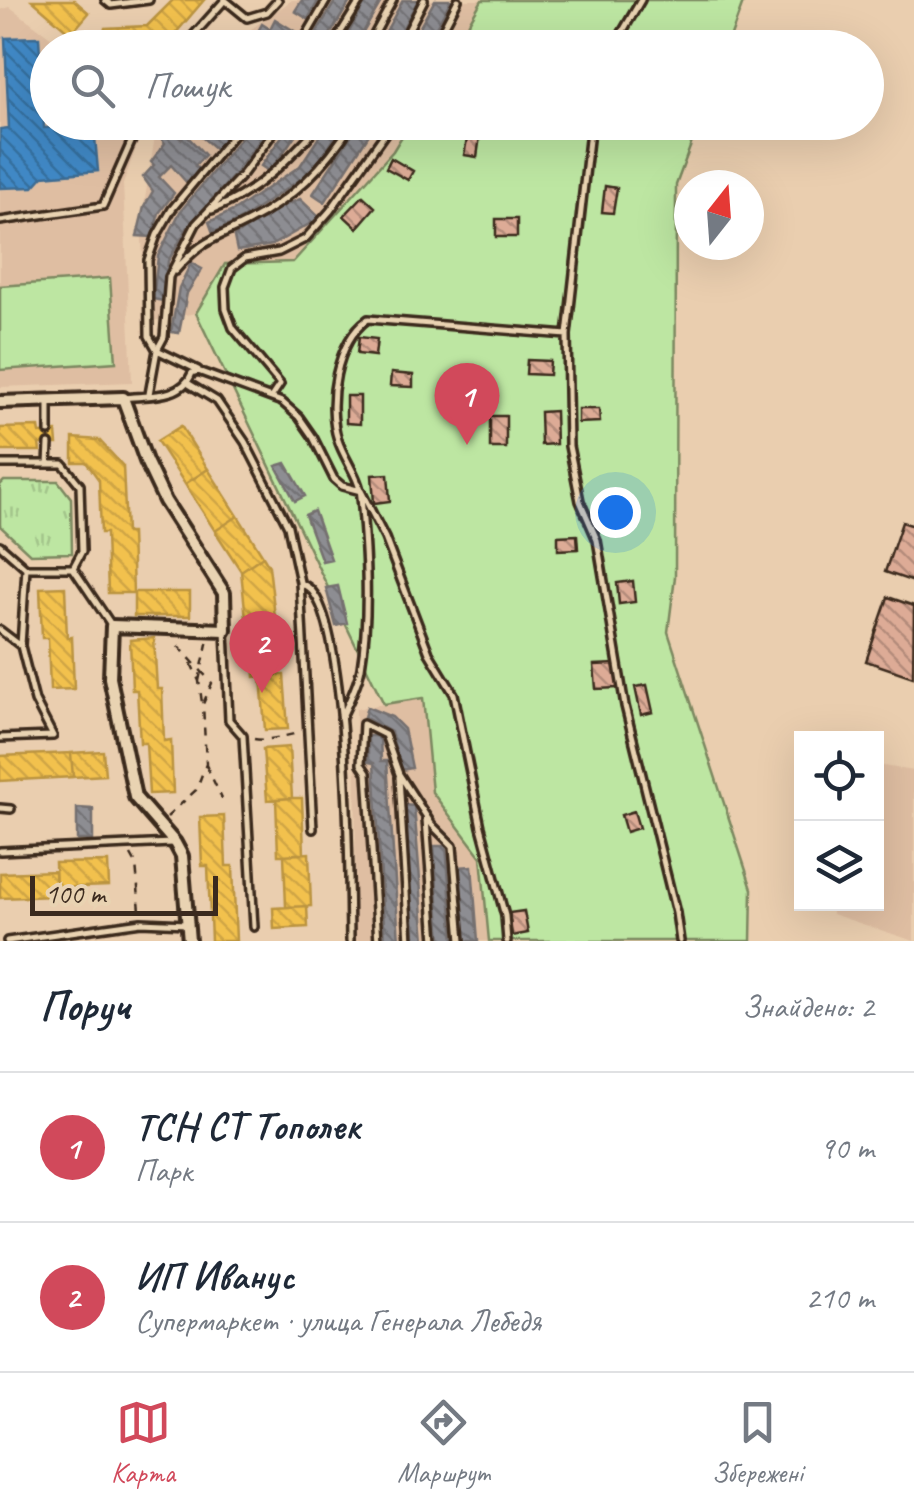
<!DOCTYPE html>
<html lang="uk">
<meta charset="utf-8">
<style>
:root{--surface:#fff;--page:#f6f6f7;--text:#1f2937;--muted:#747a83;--line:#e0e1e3;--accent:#d1495b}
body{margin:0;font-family:Caveat,sans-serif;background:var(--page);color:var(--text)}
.controls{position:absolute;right:30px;bottom:30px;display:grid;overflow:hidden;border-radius:0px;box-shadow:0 10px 40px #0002}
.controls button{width:90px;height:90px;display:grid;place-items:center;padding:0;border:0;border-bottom:2px solid var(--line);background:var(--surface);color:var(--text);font:50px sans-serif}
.compass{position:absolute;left:674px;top:170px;width:90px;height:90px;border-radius:50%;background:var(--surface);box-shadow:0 10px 40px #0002;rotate:17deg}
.scale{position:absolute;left:30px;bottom:25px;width:188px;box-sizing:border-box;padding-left:10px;border:5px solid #3b2a1e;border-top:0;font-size:28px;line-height:35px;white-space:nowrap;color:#3b2a1e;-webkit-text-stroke:8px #e9d3b2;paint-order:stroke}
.you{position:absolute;left:615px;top:512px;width:35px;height:35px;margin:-25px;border:8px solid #fff;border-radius:50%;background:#1a73e8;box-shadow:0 0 0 15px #1a73e833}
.badge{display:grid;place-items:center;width:65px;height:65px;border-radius:50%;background:var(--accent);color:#fff;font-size:32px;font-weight:700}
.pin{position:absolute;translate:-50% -82px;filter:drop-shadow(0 2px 5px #0008)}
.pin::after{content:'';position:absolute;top:52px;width:35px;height:30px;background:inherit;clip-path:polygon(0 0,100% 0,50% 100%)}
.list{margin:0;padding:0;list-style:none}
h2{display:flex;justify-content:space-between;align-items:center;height:130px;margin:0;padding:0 40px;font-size:42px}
h2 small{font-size:32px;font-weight:400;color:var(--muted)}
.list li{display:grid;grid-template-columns:65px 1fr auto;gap:30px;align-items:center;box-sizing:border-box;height:150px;padding:0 40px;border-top:2px solid var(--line)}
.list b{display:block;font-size:38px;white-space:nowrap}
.list p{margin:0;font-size:32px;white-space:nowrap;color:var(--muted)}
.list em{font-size:32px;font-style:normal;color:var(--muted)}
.icon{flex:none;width:55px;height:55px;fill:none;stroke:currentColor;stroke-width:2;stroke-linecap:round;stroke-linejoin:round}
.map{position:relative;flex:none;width:914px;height:941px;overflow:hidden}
.search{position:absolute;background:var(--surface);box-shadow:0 10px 40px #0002;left:30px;right:30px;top:30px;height:110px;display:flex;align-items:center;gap:25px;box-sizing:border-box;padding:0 35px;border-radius:55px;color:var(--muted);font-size:38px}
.sheet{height:430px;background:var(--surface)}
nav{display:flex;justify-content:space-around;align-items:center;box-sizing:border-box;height:140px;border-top:2px solid var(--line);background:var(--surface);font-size:28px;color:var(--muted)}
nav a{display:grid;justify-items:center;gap:5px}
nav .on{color:var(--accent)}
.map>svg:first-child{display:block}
.built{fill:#dfbea2}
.green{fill:#bde6a2;stroke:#7c8860;stroke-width:2.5}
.park{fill:url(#park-tufts);stroke:#7c8860;stroke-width:2.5}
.homes{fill:url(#homes-back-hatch);stroke:#bb9440;stroke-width:2.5}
.schools{fill:url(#schools-back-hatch);stroke:#3e6c93;stroke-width:2.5}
.industry{fill:url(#industry-back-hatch);stroke:#746f6f;stroke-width:2.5}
.building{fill:url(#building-back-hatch);stroke:#3b2a1e;stroke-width:2.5}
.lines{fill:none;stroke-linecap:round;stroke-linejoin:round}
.lane-casing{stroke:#3b2a1e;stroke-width:12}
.street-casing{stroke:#3b2a1e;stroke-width:18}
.path{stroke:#3b2a1e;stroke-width:2.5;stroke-dasharray:8 8;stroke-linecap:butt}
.lane{stroke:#e9d3b2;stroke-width:5}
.street{stroke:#e9d3b2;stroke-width:10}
</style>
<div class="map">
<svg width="914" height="941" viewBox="0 0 914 941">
<defs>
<pattern id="park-tufts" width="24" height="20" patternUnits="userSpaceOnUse" patternTransform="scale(2.5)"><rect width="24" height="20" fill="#bde6a2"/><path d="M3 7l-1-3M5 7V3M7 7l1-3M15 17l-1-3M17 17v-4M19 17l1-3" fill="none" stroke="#a3c58b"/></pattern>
<pattern id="homes-back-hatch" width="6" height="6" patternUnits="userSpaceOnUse" patternTransform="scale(2.5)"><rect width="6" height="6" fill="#f2c14e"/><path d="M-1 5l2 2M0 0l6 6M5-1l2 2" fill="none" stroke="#d0a644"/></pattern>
<pattern id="schools-back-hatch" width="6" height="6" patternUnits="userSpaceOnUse" patternTransform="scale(2.5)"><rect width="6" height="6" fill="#3f88c5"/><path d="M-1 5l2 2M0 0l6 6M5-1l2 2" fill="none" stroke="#366f9f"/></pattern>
<pattern id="industry-back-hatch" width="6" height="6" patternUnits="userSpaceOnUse" patternTransform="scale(2.5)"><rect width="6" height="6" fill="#8d8d92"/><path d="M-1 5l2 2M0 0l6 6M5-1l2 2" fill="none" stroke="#747377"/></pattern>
<pattern id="building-back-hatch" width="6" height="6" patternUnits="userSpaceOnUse" patternTransform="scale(2.5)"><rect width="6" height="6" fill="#ddab96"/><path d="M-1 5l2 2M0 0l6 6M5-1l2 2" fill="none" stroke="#b48b7a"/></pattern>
</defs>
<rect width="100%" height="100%" fill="#eaceaf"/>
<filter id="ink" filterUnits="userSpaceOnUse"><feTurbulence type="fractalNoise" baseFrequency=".01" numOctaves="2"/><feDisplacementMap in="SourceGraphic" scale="20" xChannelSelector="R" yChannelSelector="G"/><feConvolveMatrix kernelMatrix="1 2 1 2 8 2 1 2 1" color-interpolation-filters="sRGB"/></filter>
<g filter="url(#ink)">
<path class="built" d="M292,0h190l-28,47 -235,1 31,-18z
M10,7l54,40 -16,1v74l97,1 -22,61 9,198 -132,5v-377z
M163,123h247l-17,28 -100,111 -68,3 -29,48 -49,9 -6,-98 14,-88z
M423,697l9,95 49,65 8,84h-134l1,-232z
M877,765l37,6v170l-82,-27 -1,-10h45z"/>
<path class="green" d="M482,0h262l-17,47 -273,1z
M410,123h289l-23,62 -1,392 -7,55 84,257 -1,52h-262l-8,-84 -49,-65 -9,-94 -39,6 -188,-391 29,-49 68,-2 100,-111z
M110,278l6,84 -116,8v-84z"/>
<path class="park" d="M4,481h54l13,17 1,55 -42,1 -30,-28v-41z"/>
<path class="homes" d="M32,0h42l15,13 -18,21z
M173,0h31l-41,48h-62l4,-20 42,-2z
M181,426l27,43 -23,15 -28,-43z
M39,427l1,6 16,-1 1,12h-18l1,7h-40v-23z
M73,438l26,2 24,26 3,67h5l2,60h-25l-2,-60h-5l-2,-53 -13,-18h-13z
M208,469l30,47 -23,15 -30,-47z
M238,516l25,40 -22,15 -26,-40z
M263,556l6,10 7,59 -29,3 -6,-57z
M65,587l2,51 5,-1 2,52 -24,1 -2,-52h-6l-2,-50z
M134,592h56v24h-56z
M276,625l3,50 -24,2 -3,-50z
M154,638l3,51h5l2,52 7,-1 2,53 -24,1 -3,-51h-6l-3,-53h-5l-2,-50z
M279,675h5l4,54 -23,1 -4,-54z
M289,747l3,51 -25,2 -4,-51z
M103,751l2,24 -32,2 -2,-24z
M71,753l2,24 -73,4v-25z
M292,798h10l2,56 -26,1 -2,-56z
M224,816l2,50h7l3,75h-25l-3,-75h-6l-2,-49z
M309,853l2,53 -25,1 -2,-52z
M108,862l1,24 -53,2 -1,-25z
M55,871l1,25 -56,2v-25z
M307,906l1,21 -34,2 -1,-21z"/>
<path class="schools" d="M39,37l5,91 50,-2 4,45 -55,5 -10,11 -33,1v-59l9,-1 -4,-90z"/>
<path class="industry" d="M302,0h17l-11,19 -13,-8z
M336,0h15l-29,48h-15z
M367,0h15l-28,48h-14z
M403,0h15l-26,48h-15z
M435,0h16l-27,48h-16z
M275,19l24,15 -8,14h-19l-17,-11 7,-13 8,5z
M184,122h45l5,5 -16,24z
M254,122h19l-38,52 -47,53 -20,34 -5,40 -10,-2 5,-43 22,-44z
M292,122h12l-34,50 -9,-6z
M329,122h16l-31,48 -72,49 -29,14 -4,-11 26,-12 65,-44z
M360,122h17l-52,80 -12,-8z
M167,127l14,12 4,-5 20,21 -10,11 6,5 -13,13 -17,-19 -12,12 15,16 -15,20 -7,24 -15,-1 7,-29 9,-16 -10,-14 11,-12 -3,-3 14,-19 -5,-6z
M300,199l20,19 -48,27 -35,6 -3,-14 31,-23z
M191,263l11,6 -15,24 -8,40 -8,-1 8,-44z
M286,463l19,33 -10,5 -19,-35z
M314,511l17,48 -9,2 -17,-46z
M338,586l9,37 -11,3 -10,-38z
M367,707l25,10 12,12 8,39 -11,2 -10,-38 -27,-15z
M368,736h12l1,25h6l12,180h-14l-11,-178 -6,-1z
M403,805l11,1 11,135h-10z
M77,808l16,1v31h-16z
M434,846h12l8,95h-13z
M472,866l6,75h-13l-6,-74z"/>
<path class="building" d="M468,134l12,2 -3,21 -13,-2z
M391,158l22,13 -5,9 -22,-12z
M605,186l12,2 -4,25 -11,-1z
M363,196l12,11 -18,21 -13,-12z
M496,219h21v18h-21z
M359,337l18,2 -2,17 -18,-2z
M527,360l23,1 -1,14 -23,-1z
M391,373l22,2v12l-23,-1z
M346,396h14v28l-14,-1z
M578,409h21l1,13 -22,1z
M555,411l1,33 -15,1 -1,-33z
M490,416h16v32h-16z
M388,474l2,27 -16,2 -2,-28z
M902,522l12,4v56l-29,-10z
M577,535l1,14 -20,1v-14z
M633,581l2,21 -16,2 -2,-21z
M888,597l26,9 -1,71 -47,-16z
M616,664l2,24 -22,1 -2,-24z
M647,685l6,27 -12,3 -6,-28z
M634,811l5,17 -13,4 -5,-17z
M524,911l4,22 -16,3 -3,-23z"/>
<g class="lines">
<defs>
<path id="lane" d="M105,0l6,5 38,-5
M182,48l43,-48 22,18 20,-6 11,-12
M299,48l28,-48
M331,48l30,-48
M367,48l26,-48
M399,48l25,-48
M433,48l25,-48
M613,48l28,-48
M212,210c46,-18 78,-52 110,-88
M0,221l103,-15 37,-84
M175,271c27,-31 36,-30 71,-48 47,-24 79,-56 107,-101
M567,335l2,111 11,55 17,39 28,166 51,207 4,28
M198,370l-41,-20 -8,-14 -1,-76 9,-25 15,-26 72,-87
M189,384l28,17 28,41 43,84 12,56c4,3 9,5 12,9 37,44 37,285 38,350
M149,394l8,-44 7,-13 5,-60 27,-53 47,-50 38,-52
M272,396l8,-12 -47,-56 -7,-19 -1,-22 7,-19 13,-10 34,-6 26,-13 25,-28 63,-89
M123,398c25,-3 59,1 69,-25l6,-2 84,31 17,15 14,20 21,42 8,7 19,5 24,47 44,115 25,41 27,133 24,89 2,25
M49,432v-31
M49,444l-1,20h15l17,21 2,66 -9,17
M0,464h48
M0,545l26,23h47
M73,568l39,58
M300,582l13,247
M0,630l21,16 14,55 18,35 -53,2
M225,630l4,90 14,16 11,191
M21,645l5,-77
M341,719c7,-16 17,-34 20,-51 9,-55 5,-115 0,-171 -1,-19 -17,-38 -23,-57 -12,-36 -2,-98 30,-121l199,16 24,-213
M399,777l10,164
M0,808l11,1
M426,819l9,122
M0,851l172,-8
M7,941l134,-19 46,2
M378,941l-11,-168 -6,-9 2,-40 22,11 14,39 33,51 21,21 8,95"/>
<path id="street" d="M0,402l123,-4 23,63 19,40 59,92 1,37 -113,-4 -2,52 25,119 40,46 7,13 7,85"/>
</defs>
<use href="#lane" class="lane-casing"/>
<use href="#street" class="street-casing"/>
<path class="path" d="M191,663l8,18 3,22
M199,681l9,-42
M254,739c14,3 31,-4 46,-6
M206,765l16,34
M167,817l29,-27 10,-26 -3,-60 9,-21 -38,-42
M131,855l5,9 4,47"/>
<use href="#lane" class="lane"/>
<use href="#street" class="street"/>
</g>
</g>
</svg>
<div class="controls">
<button><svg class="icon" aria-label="locate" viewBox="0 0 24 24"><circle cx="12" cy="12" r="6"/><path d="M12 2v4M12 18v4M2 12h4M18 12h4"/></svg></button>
<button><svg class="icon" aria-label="layers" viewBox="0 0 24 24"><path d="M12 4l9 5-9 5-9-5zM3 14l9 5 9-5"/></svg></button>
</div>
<svg class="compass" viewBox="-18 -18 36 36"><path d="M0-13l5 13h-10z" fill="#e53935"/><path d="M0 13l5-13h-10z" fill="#747a83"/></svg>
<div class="scale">100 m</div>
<div class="you"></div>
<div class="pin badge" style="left:467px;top:445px">1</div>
<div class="pin badge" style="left:262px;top:693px">2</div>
<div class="search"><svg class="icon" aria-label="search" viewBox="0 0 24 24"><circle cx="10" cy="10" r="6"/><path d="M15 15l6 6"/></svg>Пошук</div>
</div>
<section class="sheet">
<h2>Поруч<small>Знайдено: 2</small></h2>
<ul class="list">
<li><span class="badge">1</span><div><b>ТСН СТ Тополек</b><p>Парк</p></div><em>90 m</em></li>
<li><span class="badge">2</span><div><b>ИП Иванус</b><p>Супермаркет · улица Генерала Лебедя</p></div><em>210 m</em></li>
</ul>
</section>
<nav>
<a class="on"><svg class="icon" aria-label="map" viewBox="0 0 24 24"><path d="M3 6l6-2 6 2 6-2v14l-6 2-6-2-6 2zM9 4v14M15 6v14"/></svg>Карта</a>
<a><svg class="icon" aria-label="directions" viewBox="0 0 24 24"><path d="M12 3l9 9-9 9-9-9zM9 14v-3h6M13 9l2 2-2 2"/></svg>Маршрут</a>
<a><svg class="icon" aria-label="saved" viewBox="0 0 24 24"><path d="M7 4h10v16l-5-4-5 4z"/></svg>Збережені</a>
</nav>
